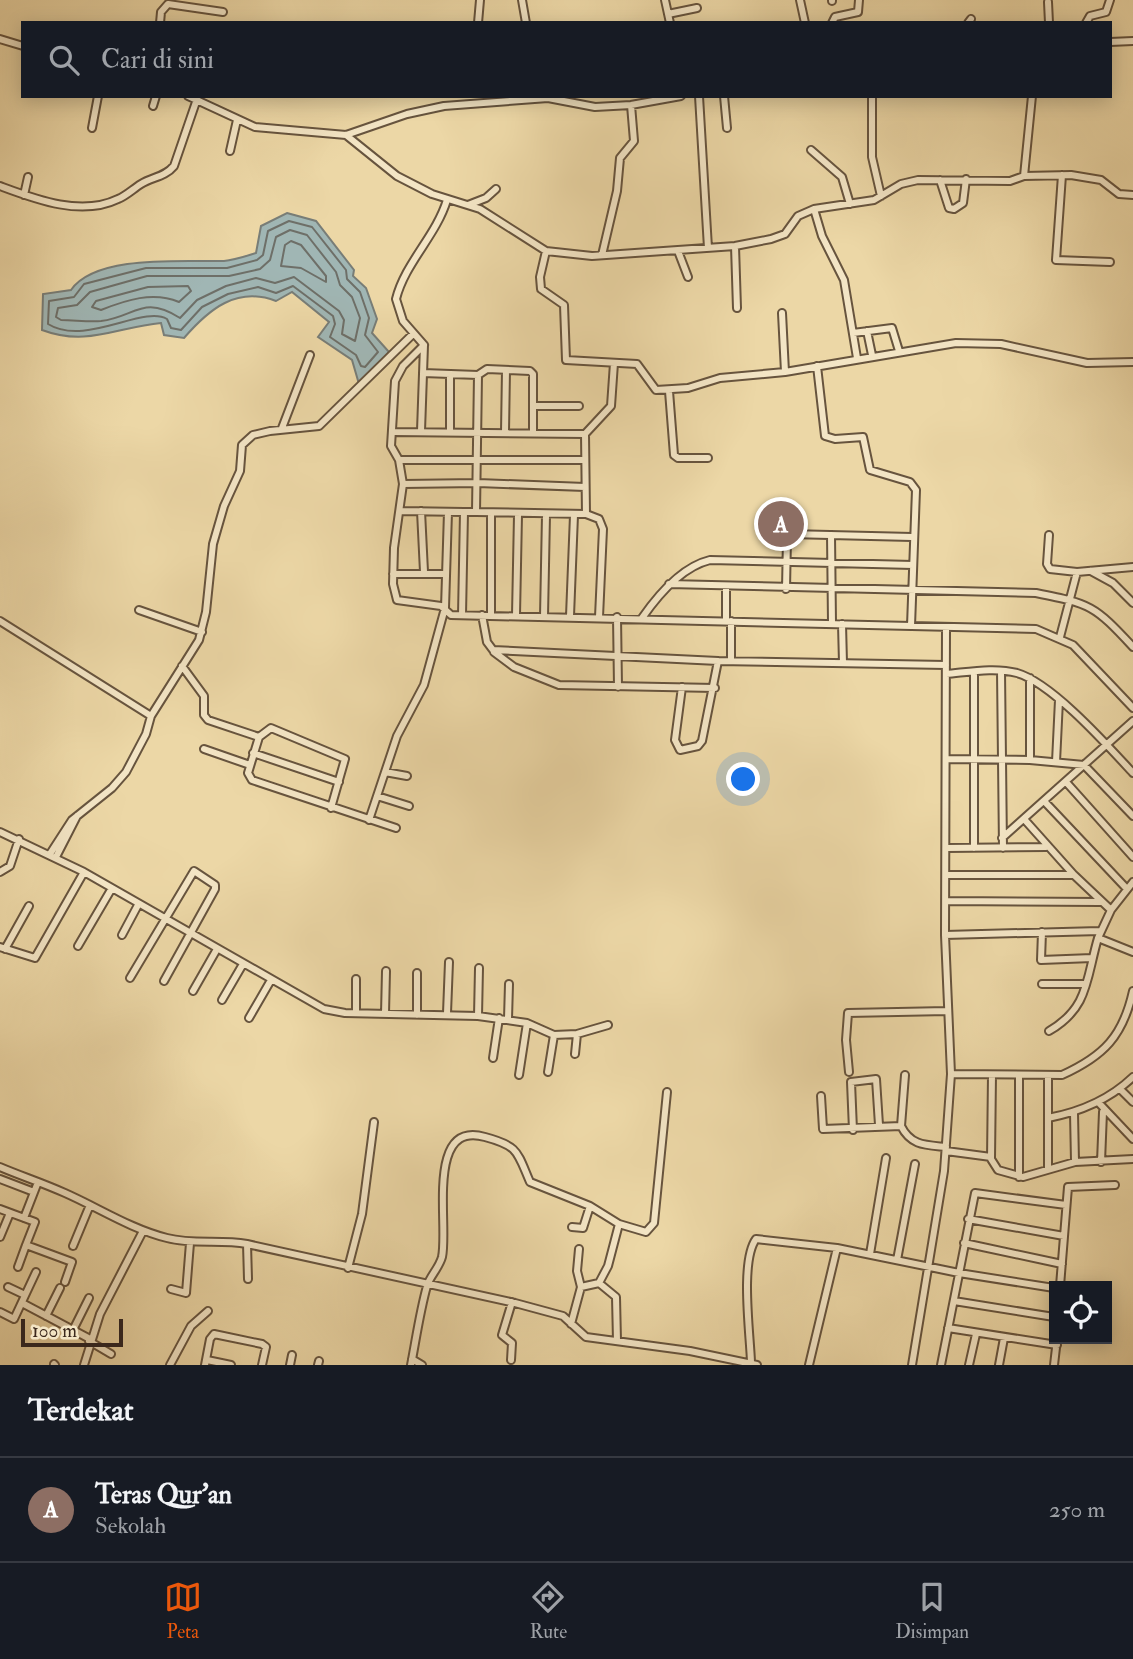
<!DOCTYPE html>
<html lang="id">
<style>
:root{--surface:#171b24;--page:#20242c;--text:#f1f3f6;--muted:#9ea1a6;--line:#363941;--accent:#ea580c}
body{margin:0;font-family:"IM FELL Double Pica",serif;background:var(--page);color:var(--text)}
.controls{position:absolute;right:21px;bottom:21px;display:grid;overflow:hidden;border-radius:0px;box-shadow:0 4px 18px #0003}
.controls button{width:63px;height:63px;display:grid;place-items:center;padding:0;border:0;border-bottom:2px solid var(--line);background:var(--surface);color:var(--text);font:35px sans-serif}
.scale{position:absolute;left:21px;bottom:18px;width:102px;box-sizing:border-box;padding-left:7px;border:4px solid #3b281c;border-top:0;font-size:19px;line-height:24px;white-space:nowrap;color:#3b281c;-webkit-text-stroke:5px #f3e5c5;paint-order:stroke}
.you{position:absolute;left:744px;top:780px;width:24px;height:24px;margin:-18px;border:5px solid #fff;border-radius:50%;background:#1a73e8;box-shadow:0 0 0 10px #1a73e833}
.badge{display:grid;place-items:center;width:46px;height:46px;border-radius:50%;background:var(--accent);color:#fff;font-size:23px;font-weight:700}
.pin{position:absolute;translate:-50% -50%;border:4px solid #fff;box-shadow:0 2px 7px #0006}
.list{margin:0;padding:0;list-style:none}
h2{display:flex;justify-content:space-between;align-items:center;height:91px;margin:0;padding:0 28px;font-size:30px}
h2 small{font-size:23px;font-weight:400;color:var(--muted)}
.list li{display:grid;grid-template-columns:46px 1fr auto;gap:21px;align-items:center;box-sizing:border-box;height:105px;padding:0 28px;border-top:2px solid var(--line)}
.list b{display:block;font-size:26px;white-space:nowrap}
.list p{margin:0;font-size:23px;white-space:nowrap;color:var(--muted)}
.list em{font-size:23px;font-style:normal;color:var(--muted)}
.icon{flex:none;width:38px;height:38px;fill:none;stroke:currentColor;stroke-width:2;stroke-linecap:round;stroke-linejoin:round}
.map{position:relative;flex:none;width:1133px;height:1365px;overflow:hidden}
.search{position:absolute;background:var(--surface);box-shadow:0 4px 18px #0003;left:21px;right:21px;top:21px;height:77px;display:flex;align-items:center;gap:18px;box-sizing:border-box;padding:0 24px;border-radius:0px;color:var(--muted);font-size:26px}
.sheet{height:196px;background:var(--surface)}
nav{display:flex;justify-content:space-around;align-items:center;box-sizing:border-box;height:98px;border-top:2px solid var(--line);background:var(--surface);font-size:19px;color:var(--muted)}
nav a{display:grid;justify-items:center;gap:4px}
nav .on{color:var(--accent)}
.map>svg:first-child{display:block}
.water{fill:#a0b6b4;stroke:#787d77;stroke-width:2}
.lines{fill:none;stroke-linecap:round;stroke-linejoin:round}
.shore{stroke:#6e6f68;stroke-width:2}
.street-casing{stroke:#67543e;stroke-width:10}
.street{stroke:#f3e5c5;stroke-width:6}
</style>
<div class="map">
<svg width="1133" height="1365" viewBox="0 0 1133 1365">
<rect width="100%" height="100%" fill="#ecd7a6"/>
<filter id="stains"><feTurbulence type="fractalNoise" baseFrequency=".00286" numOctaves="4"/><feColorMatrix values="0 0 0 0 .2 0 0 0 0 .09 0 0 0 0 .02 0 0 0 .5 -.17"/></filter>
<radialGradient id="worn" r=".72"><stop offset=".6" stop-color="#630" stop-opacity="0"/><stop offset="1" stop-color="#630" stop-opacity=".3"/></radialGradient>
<path class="water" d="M287,213l29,8 38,49 -1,6 13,12 11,31 -5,14 17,19 -30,32 -7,-24 -34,-23 11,-15 -37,-30 -16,9c-39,-15 -67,8 -92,37l-20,-3 -3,-12c-44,4 -74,24 -119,7l1,-36 28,-4c25,-36 113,-28 153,-29 11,-1 22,-5 32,-8l5,-27z"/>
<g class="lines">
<path class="shore" d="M289,221l23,6 34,43 1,9 13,13 9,26 -4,17 13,17 -13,15 -4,-1 -5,-11 -26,-18 5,-13 -2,-8 -40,-30 -17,7 -18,-6 -30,7 -26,13 -21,23 -10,-2 -4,-9c-24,-14 -82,28 -119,5l1,-23 25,-4 10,-13 62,-16h81l30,-8 6,-5 5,-24z
M290,230l17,5 29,37 4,13 12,12 8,21 -5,23 -13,-7 2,-14 -5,-9 -45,-34 -19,6 -19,-5 -30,8 -29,14 -17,18c-37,-24 -45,-1 -79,3 -13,1 -27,-1 -40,-1l-5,-3 2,-9 19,-3 13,-13 57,-16h82l31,-7 10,-9 6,-23z
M291,241l10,4 25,31v6l-25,-14 -20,-2 4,-21z
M188,286l3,5 -12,11c-26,-11 -53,-2 -78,8l-9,-3 4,-6 52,-14z"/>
<defs>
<path id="street" d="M522,0l4,23
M665,0l5,23
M800,0l5,23
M832,0v1
M1048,2l1,21
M668,14l29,-6
M160,23l1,-11 7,-8 55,8
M478,23l2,-23
M832,23l3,-6 23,-5 1,-12
M968,23l3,-4
M1086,23l4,-7 16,-4 4,-12
M0,39l23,7
M1110,42l23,-1
M188,96l67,31 91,8 61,-21 37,-8 104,-8 47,9 36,-2 50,-9
M699,96l9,152
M724,96l3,32
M872,96v61l9,39
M153,106l3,-10
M92,128l6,-32
M346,135l51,41 35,18 48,15 66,42 46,5 143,-10 36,-7 14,-5 13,-18 16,-7 60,-9 27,-16 17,-4 92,1 14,-5 47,-1 30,5 18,14 14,1
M811,150l31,27 8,27
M230,151l7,-31
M1062,175l-6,85 54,2
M1024,176l8,-80
M940,180l9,28 5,1 9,-6 3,-24
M0,186c35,13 81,31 118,13 8,-3 15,-10 23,-15 11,-7 24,-7 33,-18l23,-67
M24,195l4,-18
M447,200c-11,36 -42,63 -51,99l7,22 21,24 -21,21 -8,15 -4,65 8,14 4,24 -9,64 -1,36 4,16 44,6 10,9 585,14 37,16 60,63
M468,205l18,-7 10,-9
M814,209l8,27 22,44 13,78
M735,246l2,62
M546,251l-6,26 1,12 23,16 2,55 71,4 19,26 32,-2 32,-10 65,-6 171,-29 45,1 86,19 46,-1
M678,251l10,26
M602,255l15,-64 3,-33 14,-17 -3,-36
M782,313l3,59
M867,331l5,24
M853,333l39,-5 7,23
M817,366l8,70 10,3 28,-2 7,33 40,12 6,8 -5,136
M423,373l55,2 9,-6 43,2 3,3v58
M669,391l5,64 4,3h30
M534,406h45
M282,428l28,-73
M450,430v-56
M421,431l3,-86
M395,432l190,2
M505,432l1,-62
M399,460h186
M403,484l75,-1 107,4
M401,511l63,1
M421,511l3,61
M476,512l2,-137
M586,514l-1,-80 26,-28 3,-43
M831,535l1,88
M1049,535l-2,29 3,5 27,3 56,-5
M1091,571l22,12 20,20
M393,574h53
M669,584l367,9c55,11 58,12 97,54
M726,587v33
M786,589l1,-51 2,-4 123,3
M139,610l63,22
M462,615l2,-103h12l110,2 13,5 4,10 -4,88
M482,615l5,27 6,8 225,11 228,4
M491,615v-100
M516,615l2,-100
M544,616l2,-101
M570,616l4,-101
M617,617l1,70
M642,618c16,-23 39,-51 68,-58l203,5
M0,621l151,95
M842,624l1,39
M946,627l-1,308 155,-4
M1060,637l17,-65
M494,652l20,15 45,18 156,3
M731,660v-39
M182,666l22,30v19l4,5 51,17 -11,36 4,7 144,48
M1001,671l2,177
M974,672v176
M946,674c23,-2 49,-7 71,-1 35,10 90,72 116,100
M682,687l-7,53 5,10 18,-4 4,-5 16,-80
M259,737l12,-9 74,31 -14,49
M204,749l46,16
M253,753l86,29
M946,759l84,1 54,5 49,51
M1030,760v-82
M1056,762l3,-62
M385,772l12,-36 27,-51 21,-77 3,-96
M1066,782l67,75
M377,796l32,10
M1044,801l83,88
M1024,819l50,56 37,35
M369,820l16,-48 22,4
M0,832l84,40 240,137 21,4 133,3 49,7 27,12 23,-1 31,-9
M1002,838l131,-117
M947,848l99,-1
M50,854l22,-34 40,-32 14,-16 20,-38 5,-18 48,-76 7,-28 7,-68 11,-38 16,-35 2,-26 11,-10 17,-4 49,-5 94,-92
M56,857l21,-41
M0,872l10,-6 9,-27
M946,875h128
M1133,882l-22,28 -13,28 35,14
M946,901l154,1
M1042,932l-1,28 51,-2
M122,935l16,-30
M945,935l6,139
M78,946l34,-58
M0,947l35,11 49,-86
M5,949l24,-43
M130,978l64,-107 21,14v4l-51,92
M1042,984h43
M193,991l24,-42
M222,1000l21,-36
M356,1013v-34
M447,1013l2,-51
M385,1014l1,-43
M417,1015v-42
M478,1016l1,-48
M249,1018l22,-38
M508,1019l1,-35
M1049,1031c40,-23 37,-52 49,-93
M575,1054l2,-20
M493,1058l6,-40
M548,1072l6,-37
M849,1072l-3,-32 2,-27 99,-2
M519,1075l8,-52
M992,1075l-1,84 7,11 25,7 52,-15 58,-3
M1048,1076v92
M1120,1089l13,13
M821,1096l2,33 78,-3c10,20 25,19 45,21
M1098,1102l35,37
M1074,1113l1,49
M1048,1118c32,-6 61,-18 85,-41
M901,1126l4,-51
M853,1130l-2,-48 25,-3 3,46
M946,1151l45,6
M1101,1162l2,-50
M0,1167c21,9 43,16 65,26 34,15 66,36 102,45 27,7 53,1 80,6l268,59 48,13 23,21 104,14 67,14
M1019,1177v-102
M0,1179l34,13
M0,1209l35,13 -9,23 46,17 -7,20
M24,1218l14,-36
M968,1219l96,17
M572,1227l11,1 7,-22
M0,1237l10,-24
M964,1243l98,21
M247,1244l1,35
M73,1246l17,-41
M870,1254l16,-96
M897,1260l18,-96
M18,1267l8,-22
M348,1268l14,-54 12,-92
M1060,1286l8,-99 47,-2
M8,1287l17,8
M581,1287l18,-4
M171,1289l15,4 4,-50
M954,1301l100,16
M22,1303l68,36
M0,1312l14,7 22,-47
M46,1316l14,-28
M571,1324l10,-37 -4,-16 2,-22
M948,1328l109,17
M73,1330l16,-32
M89,1341l22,13
M617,1341l-1,-44 -17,-14 9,-17 11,-42 27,8 8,-9 13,-131
M412,1359l10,6
M207,1360l24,5
M511,1360l1,-17 -10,-8 10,-33
M751,1362c-1,-29 -11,-101 5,-123l81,9
M54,1364l1,1
M84,1365l16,-51 43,-83
M170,1365l21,-39 17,-15
M205,1365l5,-26 4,-5 48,10 4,3 -4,18
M290,1365l2,-10
M318,1365l1,-4
M411,1365c5,-26 9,-54 16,-79 3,-10 12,-18 15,-29 7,-32 -17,-137 43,-120 34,9 32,15 45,45l60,24 29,18
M809,1365l28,-117 122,25 95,15
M912,1365l32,-194 7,-97 111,1c42,-19 61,-39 71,-84
M941,1365l34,-172 91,12
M969,1365l7,-31
M999,1365l5,-27
M1054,1365l3,-26"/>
</defs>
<use href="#street" class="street-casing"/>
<use href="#street" class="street"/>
</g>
<rect width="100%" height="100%" filter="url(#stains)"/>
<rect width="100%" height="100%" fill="url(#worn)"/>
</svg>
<div class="controls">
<button><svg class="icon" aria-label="locate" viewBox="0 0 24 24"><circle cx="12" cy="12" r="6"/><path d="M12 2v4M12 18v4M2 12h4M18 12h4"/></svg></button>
</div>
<div class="scale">100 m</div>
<div class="you"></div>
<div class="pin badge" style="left:781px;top:524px;background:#8d6e63">A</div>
<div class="search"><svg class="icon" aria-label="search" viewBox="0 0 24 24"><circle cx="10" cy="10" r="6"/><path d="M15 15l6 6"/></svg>Cari di sini</div>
</div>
<section class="sheet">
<h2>Terdekat<small></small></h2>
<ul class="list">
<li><span class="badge" style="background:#8d6e63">A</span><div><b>Teras Qur'an</b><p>Sekolah</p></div><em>250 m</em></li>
</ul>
</section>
<nav>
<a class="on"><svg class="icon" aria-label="map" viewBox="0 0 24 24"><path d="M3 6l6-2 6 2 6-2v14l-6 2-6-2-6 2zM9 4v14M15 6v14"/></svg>Peta</a>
<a><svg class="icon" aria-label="directions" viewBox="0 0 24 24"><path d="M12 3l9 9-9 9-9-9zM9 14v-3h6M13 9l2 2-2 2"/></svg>Rute</a>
<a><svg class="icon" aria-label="saved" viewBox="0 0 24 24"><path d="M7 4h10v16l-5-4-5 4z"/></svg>Disimpan</a>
</nav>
